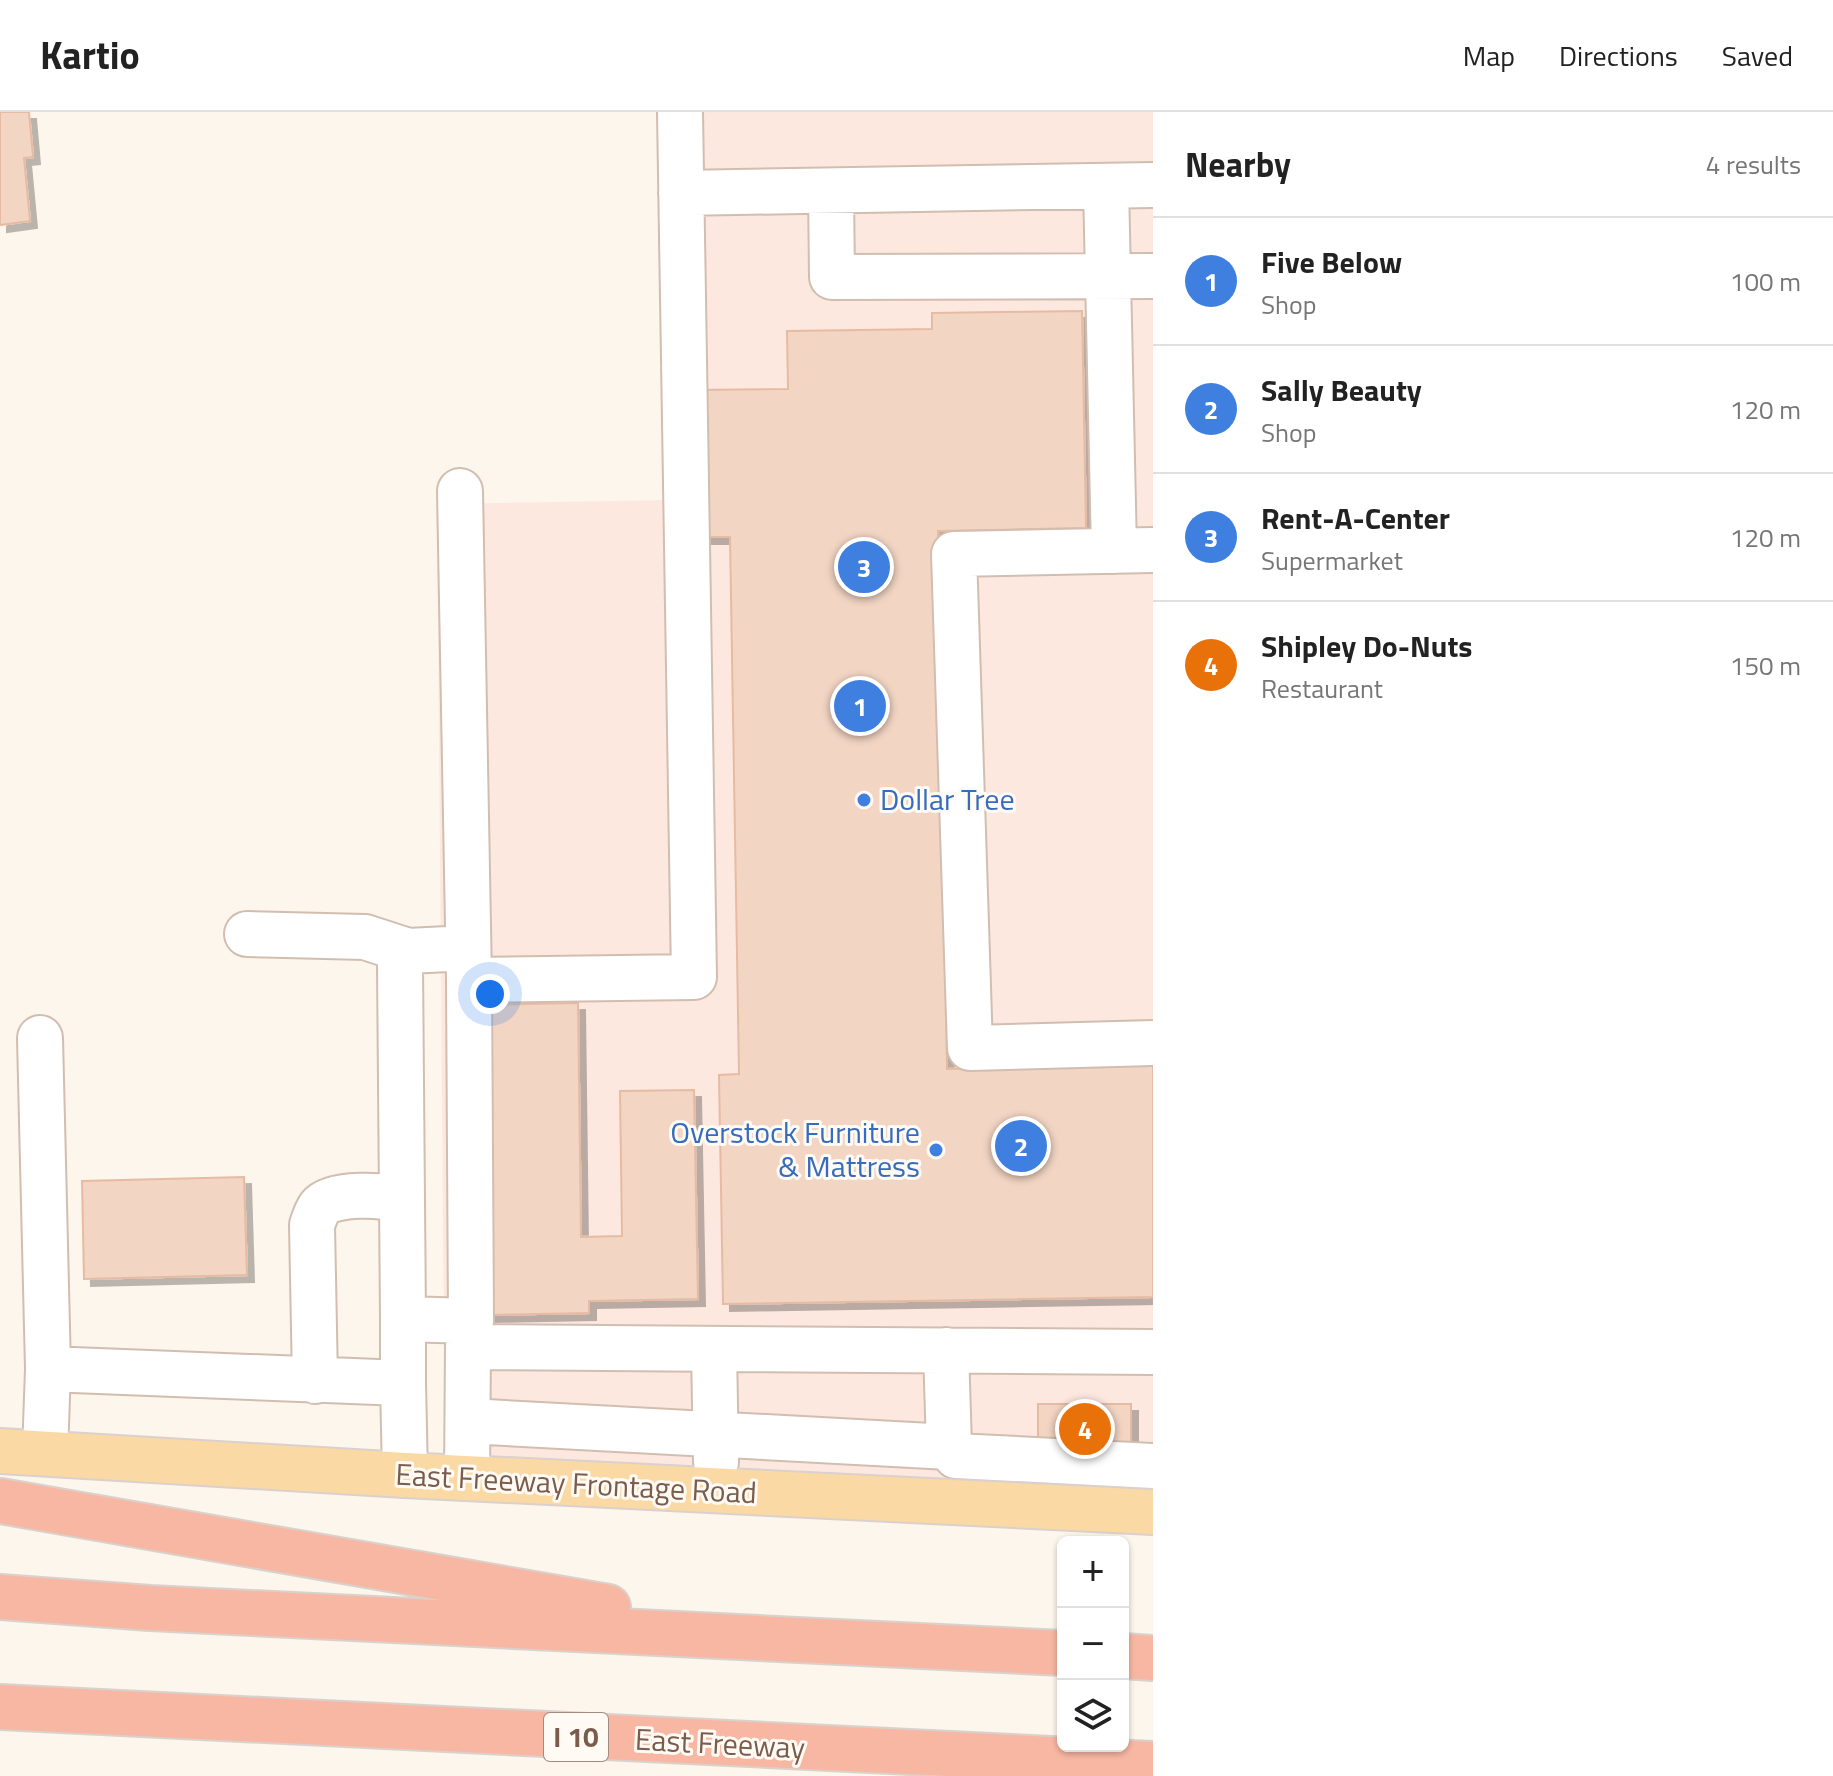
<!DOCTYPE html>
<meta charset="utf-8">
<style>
:root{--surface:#fff;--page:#f2f2f2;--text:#222;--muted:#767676;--line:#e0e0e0;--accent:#e76f51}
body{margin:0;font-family:"Titillium Web",sans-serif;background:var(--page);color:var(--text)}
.controls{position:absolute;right:24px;bottom:24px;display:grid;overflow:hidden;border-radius:12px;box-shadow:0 2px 6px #0004}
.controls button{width:72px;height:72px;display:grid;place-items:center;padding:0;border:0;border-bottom:2px solid var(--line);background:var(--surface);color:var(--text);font:40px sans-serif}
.you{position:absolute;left:490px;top:882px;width:28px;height:28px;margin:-20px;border:6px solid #fff;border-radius:50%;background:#1a73e8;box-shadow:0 0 0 12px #1a73e833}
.badge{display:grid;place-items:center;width:52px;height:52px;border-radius:50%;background:var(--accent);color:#fff;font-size:26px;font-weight:700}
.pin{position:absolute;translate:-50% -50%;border:4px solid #fff;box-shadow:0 2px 8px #0006}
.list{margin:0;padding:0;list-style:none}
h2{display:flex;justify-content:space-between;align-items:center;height:104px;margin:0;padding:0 32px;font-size:34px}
h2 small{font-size:26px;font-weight:400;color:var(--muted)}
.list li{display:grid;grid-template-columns:52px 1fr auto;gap:24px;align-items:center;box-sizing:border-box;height:128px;padding:0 32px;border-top:2px solid var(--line)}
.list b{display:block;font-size:30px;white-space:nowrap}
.list p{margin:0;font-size:26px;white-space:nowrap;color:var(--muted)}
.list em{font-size:26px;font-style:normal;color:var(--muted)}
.icon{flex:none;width:44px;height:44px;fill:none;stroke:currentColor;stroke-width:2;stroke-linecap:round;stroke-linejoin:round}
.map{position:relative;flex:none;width:1153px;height:1664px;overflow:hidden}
header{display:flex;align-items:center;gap:48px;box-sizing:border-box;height:112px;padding:0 40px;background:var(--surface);border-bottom:2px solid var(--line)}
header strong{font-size:38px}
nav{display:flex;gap:44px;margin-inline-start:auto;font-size:28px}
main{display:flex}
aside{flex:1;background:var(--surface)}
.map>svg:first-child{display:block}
.commercial{fill:#fde8e0}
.building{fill:#f3d5c3;stroke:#e6bba3;stroke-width:2;filter:url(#shadow)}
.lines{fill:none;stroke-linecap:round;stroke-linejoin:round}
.minor-casing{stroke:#d1beb0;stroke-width:48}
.major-casing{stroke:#dad1cd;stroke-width:48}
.highway-casing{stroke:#dad1cd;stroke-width:48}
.minor{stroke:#fff;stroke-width:44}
.major{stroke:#fbd9a5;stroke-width:44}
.highway{stroke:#f7b7a3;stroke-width:44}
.shop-dot{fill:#3f7fe0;stroke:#fffaf3;stroke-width:3}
.labels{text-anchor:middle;stroke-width:6;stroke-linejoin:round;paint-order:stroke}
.shield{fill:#fffaf3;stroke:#a28b7f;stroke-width:2}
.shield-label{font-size:28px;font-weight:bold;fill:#7a5c4d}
.shop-label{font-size:30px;fill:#366cbe;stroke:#fffaf3;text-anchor:start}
.street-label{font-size:30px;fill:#7a5c4d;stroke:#fffaf3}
</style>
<header>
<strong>Kartio</strong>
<nav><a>Map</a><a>Directions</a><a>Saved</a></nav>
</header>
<main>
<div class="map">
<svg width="1153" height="1664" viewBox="0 0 1153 1664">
<defs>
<filter id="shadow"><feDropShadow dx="7" dy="7" stdDeviation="0" flood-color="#0004"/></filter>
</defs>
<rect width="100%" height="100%" fill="#fdf6ec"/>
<path class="commercial" d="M665,0h488v1385l-708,-37 -8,-956 234,-4z"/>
<path class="building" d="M0,0h29l4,45 -9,1 6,63 -30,4z
M1082,199l4,217 -148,3 9,538 206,-4v232l-430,7 -4,-229 20,-1 -9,-537h-34l-2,-147 94,-1 -1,-58 145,-2v-16z
M578,891l3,234 41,-1 -2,-145 74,-1 4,209 -109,2v12l-104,2 -5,-310z
M244,1065l3,98 -163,4 -2,-98z
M1038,1292h93v49h-93z"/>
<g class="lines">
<defs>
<path id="minor" d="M1106,74l8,365
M831,79l1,86 321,-1
M681,81l472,-8
M460,379l9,489 2,341 -3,26 -1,131
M1153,438l-199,4 16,494 183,-5
M247,822l118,3 43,14
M469,868l225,-3 -14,-865
M40,926l8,331
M402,1089l-2,-236 8,-14 60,-3
M468,1235l685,5
M714,1237l2,113
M946,1238l3,97 7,9 197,10
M315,1269l-3,-156c2,-6 5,-14 8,-18 12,-15 66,-13 82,-6l1,118
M403,1271v-64l68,2
M468,1309l481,26
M45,1341l3,-84 355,14 2,92"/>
<path id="major" d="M0,1339l405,24 748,37"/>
<path id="highway" d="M0,1389l608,106
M0,1485l150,11 913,45
M1123,1544l30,2
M0,1595l1153,57"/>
</defs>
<use href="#minor" class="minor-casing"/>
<use href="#major" class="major-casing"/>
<use href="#highway" class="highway-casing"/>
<use href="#minor" class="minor"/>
<use href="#major" class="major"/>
<use href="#highway" class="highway"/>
</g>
<g class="shop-dot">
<circle cx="864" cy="688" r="8"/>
<circle cx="936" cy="1038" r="8"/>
</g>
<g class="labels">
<rect class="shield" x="544" y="1601" width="64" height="48" rx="6"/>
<g class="shield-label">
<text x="576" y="1635">I 10</text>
</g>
<g class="shop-label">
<text x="880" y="698">Dollar Tree</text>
<text x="920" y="1031" text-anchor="end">Overstock Furniture<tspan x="920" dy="34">&amp; Mattress</tspan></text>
</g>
<g class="street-label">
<text transform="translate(576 1372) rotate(3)" y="10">East Freeway Frontage Road</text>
<text transform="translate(720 1632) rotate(3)" y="10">East Freeway</text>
</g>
</g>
</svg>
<div class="controls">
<button>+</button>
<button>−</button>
<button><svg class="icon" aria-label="layers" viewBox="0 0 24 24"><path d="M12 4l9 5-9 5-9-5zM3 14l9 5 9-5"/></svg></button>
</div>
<div class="you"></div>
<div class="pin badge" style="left:860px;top:594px;background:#3f7fe0">1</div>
<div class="pin badge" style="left:1021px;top:1034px;background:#3f7fe0">2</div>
<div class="pin badge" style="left:864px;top:455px;background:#3f7fe0">3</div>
<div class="pin badge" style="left:1085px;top:1317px;background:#e8710a">4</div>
</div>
<aside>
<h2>Nearby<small>4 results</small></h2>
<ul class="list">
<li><span class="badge" style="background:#3f7fe0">1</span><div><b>Five Below</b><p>Shop</p></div><em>100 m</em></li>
<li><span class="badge" style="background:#3f7fe0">2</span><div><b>Sally Beauty</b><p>Shop</p></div><em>120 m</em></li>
<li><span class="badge" style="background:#3f7fe0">3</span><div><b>Rent-A-Center</b><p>Supermarket</p></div><em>120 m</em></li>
<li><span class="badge" style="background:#e8710a">4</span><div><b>Shipley Do-Nuts</b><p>Restaurant</p></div><em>150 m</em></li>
</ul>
</aside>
</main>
